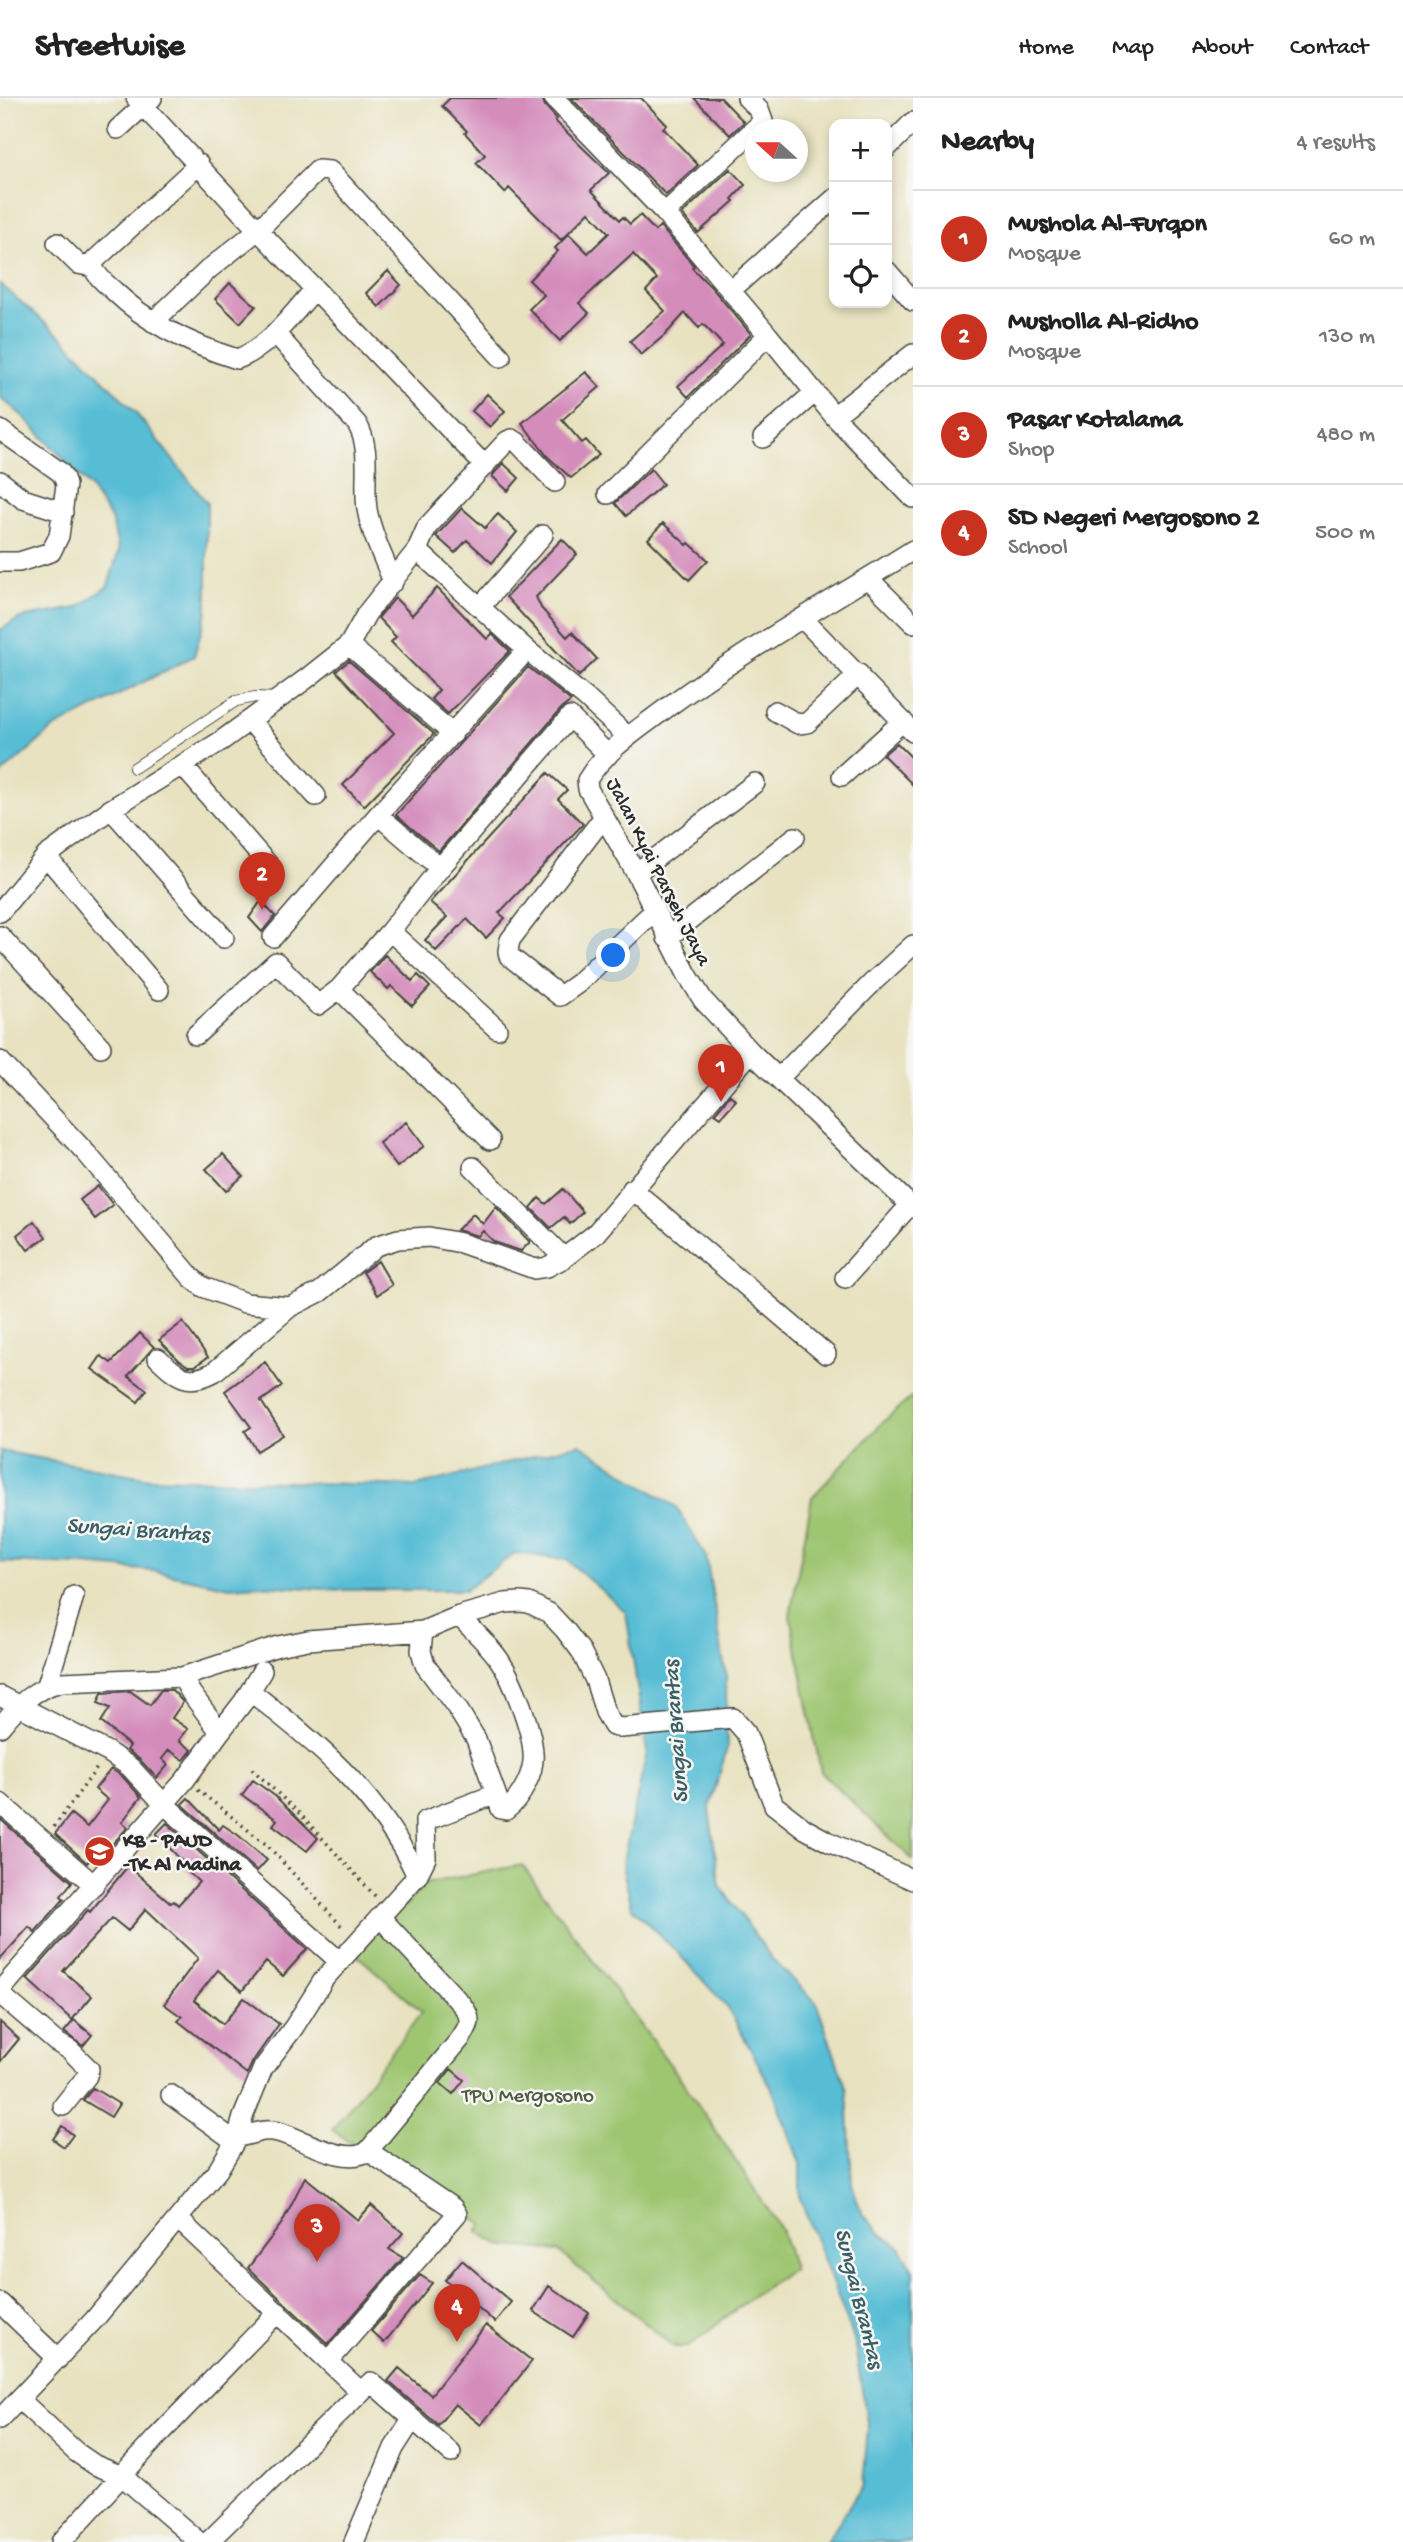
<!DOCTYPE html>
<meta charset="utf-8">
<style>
:root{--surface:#fff;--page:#f6f6f6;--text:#222;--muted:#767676;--line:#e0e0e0;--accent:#c8321e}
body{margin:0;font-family:"Gochi Hand",sans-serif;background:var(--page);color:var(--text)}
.controls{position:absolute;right:21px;top:21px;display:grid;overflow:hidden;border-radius:14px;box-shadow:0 4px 10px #0003}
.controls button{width:63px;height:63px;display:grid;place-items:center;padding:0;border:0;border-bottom:2px solid var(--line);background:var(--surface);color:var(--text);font:35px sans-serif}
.compass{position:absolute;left:745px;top:21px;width:63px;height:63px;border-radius:50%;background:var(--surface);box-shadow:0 4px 10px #0003;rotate:291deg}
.you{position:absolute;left:614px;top:858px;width:24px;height:24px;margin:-18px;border:5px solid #fff;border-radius:50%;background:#1a73e8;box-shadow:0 0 0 10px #1a73e833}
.badge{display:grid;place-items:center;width:46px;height:46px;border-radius:50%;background:var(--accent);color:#fff;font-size:23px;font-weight:700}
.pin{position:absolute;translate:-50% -58px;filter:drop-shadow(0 2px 4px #0008)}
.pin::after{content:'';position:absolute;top:37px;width:24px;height:21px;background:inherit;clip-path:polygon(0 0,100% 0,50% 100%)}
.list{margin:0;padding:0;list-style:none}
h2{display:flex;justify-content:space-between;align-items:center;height:91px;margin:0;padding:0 28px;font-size:30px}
h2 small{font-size:23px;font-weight:400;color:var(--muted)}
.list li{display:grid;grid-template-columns:46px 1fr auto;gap:21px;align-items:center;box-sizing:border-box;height:98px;padding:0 28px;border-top:2px solid var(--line)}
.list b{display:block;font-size:26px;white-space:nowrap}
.list p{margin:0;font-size:23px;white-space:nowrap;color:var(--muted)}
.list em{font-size:23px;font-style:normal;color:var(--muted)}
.icon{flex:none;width:38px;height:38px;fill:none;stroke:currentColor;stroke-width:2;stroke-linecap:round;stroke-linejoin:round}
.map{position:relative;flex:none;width:913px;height:2444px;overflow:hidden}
header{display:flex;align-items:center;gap:42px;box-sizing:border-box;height:98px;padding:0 35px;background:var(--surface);border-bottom:2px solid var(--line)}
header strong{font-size:33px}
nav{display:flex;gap:38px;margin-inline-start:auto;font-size:24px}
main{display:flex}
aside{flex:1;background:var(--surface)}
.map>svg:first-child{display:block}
.green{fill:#9ec671;stroke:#64784e;stroke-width:2}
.water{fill:#57bdd5;stroke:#417480;stroke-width:2}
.building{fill:#d48cbb}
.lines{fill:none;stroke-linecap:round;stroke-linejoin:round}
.service-casing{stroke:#474641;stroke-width:12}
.minor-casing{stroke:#474641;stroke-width:22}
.path{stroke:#474641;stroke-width:3.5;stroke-dasharray:2 5;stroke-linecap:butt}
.service{stroke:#fff;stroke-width:10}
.minor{stroke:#fff;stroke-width:19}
.labels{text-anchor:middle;stroke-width:5;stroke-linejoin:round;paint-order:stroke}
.street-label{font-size:21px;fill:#2b2b2b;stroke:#f6f6f2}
.poi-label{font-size:21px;font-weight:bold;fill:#2b2b2b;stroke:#f6f6f2;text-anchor:start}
.park-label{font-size:21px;fill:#4e5a40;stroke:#f6f6f2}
.water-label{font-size:23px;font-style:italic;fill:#3a5e66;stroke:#f6f6f2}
</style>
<header>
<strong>Streetwise</strong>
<nav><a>Home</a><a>Map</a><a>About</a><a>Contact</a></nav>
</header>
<main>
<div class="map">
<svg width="913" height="2444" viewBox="0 0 913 2444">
<rect width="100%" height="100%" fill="#f6f6f2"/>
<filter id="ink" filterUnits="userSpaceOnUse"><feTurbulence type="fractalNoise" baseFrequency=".0143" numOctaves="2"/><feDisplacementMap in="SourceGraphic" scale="14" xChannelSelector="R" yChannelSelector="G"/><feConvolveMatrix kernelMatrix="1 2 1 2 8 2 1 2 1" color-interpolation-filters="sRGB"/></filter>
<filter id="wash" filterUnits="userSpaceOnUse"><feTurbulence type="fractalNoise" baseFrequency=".00686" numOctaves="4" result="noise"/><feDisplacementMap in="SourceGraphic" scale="28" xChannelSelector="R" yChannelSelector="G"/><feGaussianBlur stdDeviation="1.57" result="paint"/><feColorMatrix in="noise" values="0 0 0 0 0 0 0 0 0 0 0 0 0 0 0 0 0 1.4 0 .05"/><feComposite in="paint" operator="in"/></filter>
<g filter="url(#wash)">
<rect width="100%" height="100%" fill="#e8e2c0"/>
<path class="green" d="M913,1298v329l-3,2 3,2v131l-92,-88 -31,-156 22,-119 70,-74z
M522,1767l161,217 98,147 12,40 -36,24 -69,54h-14l-116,-96 -58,-6 -22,-13 5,-8 -151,-94 90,-118 -65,-57 42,-54 6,5 19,-22z"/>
<path class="water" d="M0,186l64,55 71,73 72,91v108l-13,45 -140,72 -54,47v-145l20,-12 57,-10 31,-22 11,-36 -8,-31 -22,-33 -64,-68 -25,-21z
M580,1346l96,63 30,49 20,120 1,72 -18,62 11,76 53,74 43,42 31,88 5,94 10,30 17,18 21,15 13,23v272h-87l37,-57 5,-57 -14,-89 -54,-141v-35l-28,-74 -44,-81 -51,-56 -45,-44 -10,-43 25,-113 -21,-140 -59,-52 -52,-7 -50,37h-121l-86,-5 -28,2 -76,-16 -70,-6 -84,-3v-111l150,27 266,8z"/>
<g id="blocks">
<path class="building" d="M450,0h92l3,8 12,13 -2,2 54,52 -18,17 29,30 3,-3 7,7 10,-9 15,16 5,-5 34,40 -2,2 21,21 38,45 -63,63 -10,-11 45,-41 -20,-21 -4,4 -14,-15 -19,21 -25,21 -11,-14 35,-30 -19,-20 11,-12 -24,-25 -54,49 10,10 -29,28 -31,-32 15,-14 -15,-15 29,-29 -3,-3 14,-14 19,19 21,-20 -20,-21 -28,28 -52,-52 -4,5 -29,-30 9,-8 -20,-22 2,-2 -25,-25z
M571,0h70l26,27 -4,3 35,37 -32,30z
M694,0h27l23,24 -14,13z
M730,71l15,16 -13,14 2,2 -36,32 -16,-19z
M388,173l13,14 -22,22 -13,-14z
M230,185l26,23 -16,17 -25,-24z
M586,274l14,15 -38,33 20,23 4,-3 13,15 -28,23 -24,-22 -25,-33z
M487,296l18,17 -15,16 -18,-16z
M503,365l16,15 -11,13 -16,-15z
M651,371l12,15 -37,32 -11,-13z
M462,410l23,20 13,-14 19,18 -25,31 -25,-23 -12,13 -19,-17z
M663,425l24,22 2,-2 19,17 -19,20 -41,-41z
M562,441l15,15 -41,43 5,11 26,29 5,-5 25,27 -18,17 -73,-79z
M437,490l50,51 5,-5 18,17 -62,63 -17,-15 8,-9 -48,-48 5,-5 -18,-19 17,-20 17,17z
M349,563l85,73 -70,72 -21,-21 51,-52 -58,-62z
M528,569l43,34 -10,8 -122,142 -43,-36z
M897,645l16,16v26l-30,-30z
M548,675l19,17 -9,9 25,25 -84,89 6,5 -19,20 -19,-19 -31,32 -11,-11 22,-23 -17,-15z
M261,803l14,15 -13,16 -13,-14z
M385,857l27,26 6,-6 12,12 -18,19 -21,-20 -3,3 -18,-17z
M730,997l6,5 -15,17 -6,-4z
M406,1024l18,24 -27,21 -18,-24z
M223,1056l20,22 -17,15 -20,-22z
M98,1088l15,19 -18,14 -15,-19z
M563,1091l20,23 -13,12 -6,-7 -13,11 -20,-20 8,-10 7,6z
M496,1109l34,35 -9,9 -27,-9 -11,-11 -5,5 -21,-6 16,-16 10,10z
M34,1123l12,16 -18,13 -11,-15z
M378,1163l14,24 -15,10 -14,-23z
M183,1224l25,35 -13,9h-7l-9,-6 -20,-20z
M140,1235l14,14 -26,29 19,14 -9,12 -46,-33 9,-13 10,7z
M265,1264l17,24 -21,15 22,34 -26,16 -12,-20 6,-4 -26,-36z
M161,1592h11l11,12 -11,16 16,11 -9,11 13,10 -8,10 -15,-10 -7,9 6,6 -11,13 -18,-19 -12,-9 3,-4 -29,-24 9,-14 -12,-5 4,-10 28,-2 20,14z
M111,1671l11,7 19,21 -19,25 6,5 -29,32 -5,-4 -7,8 -32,-29 16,-20 16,13 21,-27 -13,-11z
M253,1682l22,16 43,42 -11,13 -34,-26 4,-5 -35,-25z
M188,1700l31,32 4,-5 15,10 29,25 -10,11 -75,-67z
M0,1721l72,63 -11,14 3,3 -29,33 -6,-5 -29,32z
M167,1725l140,126 -24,27 -17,-14 -24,29 -24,-21 -24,30 29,24 21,-26 35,26 -26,37 -6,13 -69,-53 4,-4 -18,-13 34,-46 -52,-49 -18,22 -16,-13 -49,53 29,25 -20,24 -45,-41 61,-69 2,2 38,-46 43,37 3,-2 4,4 21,-23 -15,-14 2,-3 -30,-31z
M74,1922l18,15 -9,11 -19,-14z
M0,1924l19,17 -19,23z
M451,1971l13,11 -11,14 -13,-11z
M93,1990l26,16 -8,13 -28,-17z
M62,2028l11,9 -9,12 -11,-8z
M305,2079l53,43 13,-15 32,28 -14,16 14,9 -75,86 -80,-76 34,-45z
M462,2162l49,42 -16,20 -50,-42z
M420,2177l12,8 -48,60 -13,-12z
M549,2188l40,27 -16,24 -40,-26z
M486,2227l46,36 -51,64 -26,-21 -17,21 -50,-44 11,-13 32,27z"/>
</g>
</g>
<g filter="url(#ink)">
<use href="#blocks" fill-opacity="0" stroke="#474641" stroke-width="2"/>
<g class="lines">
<defs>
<path id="service" d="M134,670l102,-67 19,-4 22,1"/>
<path id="minor" d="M136,0l122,132 227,236
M554,0l111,115 103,122
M118,31l34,-31
M887,50l26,-26
M199,66l-104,96 -2,7c4,10 13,17 21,24 34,33 78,54 123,68 32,-11 56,-46 78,-70
M665,115l98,-92 -4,-11 -12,-12
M57,145l21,21 15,3
M887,173l26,30
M731,192l103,-91
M153,224l56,-53 49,-39 60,-60 12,1 171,186
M275,235l82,91c15,24 6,57 10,85 4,25 17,49 26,73
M834,318l79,-62
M0,332l60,42 4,6 2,7 -7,51 -8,16 -32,10h-19
M763,340l51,-45
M0,383l23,18 40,13
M555,384l-38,-40 -5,-3 -5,2 -80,86 -10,23 110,100 59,48 42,39
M608,396l160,-159 66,81 79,82
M417,452l-50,63 -18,32 104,89
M913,452c-86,54 -175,104 -256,165 -25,19 -54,38 -70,65l1,9 48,84 51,101 16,26 48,52 162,156
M868,480l45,45
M481,508l62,-71
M802,520l111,114
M775,613l23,13 9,-1 52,-49
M250,623l66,75
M182,667l90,104
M842,678l61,-55
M111,711l113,129
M378,717l62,53
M603,720l-93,122 -2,11 1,5 51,40 17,-12 77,-73
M46,758l113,134
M636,775l119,-90
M0,814l46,-56 65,-47 110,-68 85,-62 43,-34
M390,833l107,98
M0,838l101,111
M273,839l105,-122 149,-165
M667,840l128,-101
M196,937l80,-73 42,43 21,-16
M0,963l87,93 105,124 11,9 42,16 45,4 30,-15 56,-46 22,-7 31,-2 32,6 74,26 12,-2 17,-9 31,-24 156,-182
M779,980l94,-96 40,-37
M490,1042l-151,-151 51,-58 50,-63 130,-151 38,38
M473,1069l91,91
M632,1091l194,165
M845,1180l65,-73
M158,1260c20,19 30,28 56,14l76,-65
M459,1518c13,14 30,28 41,45 13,19 32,68 33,92 2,19 -12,46 -27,57l-5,-1 -5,-15
M47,1587l27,-89
M0,1598l108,56 22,15 33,36 177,159
M0,1629c18,-22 34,-39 62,-45l120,-5 96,-31 30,-6 115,-9 36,-15 46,-13 15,-1 9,1 20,10 16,17 16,21 14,29 10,32 8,14 8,2 112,-10 13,15 28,72 31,24 24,13 84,38
M220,1634l24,-31 18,-30
M0,1705l94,82
M417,1778l9,-18 -1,-37 71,-27 -20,-55 -19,-31 -32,-43 -4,-14 2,-20
M0,1893l185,-211 35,-48 -29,-39 -9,-16
M0,1896l56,48 14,8 19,19 -2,7 -24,30
M171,1997l58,42c17,2 30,-10 49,-5 23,6 69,35 90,19l93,-113c9,-14 12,-19 1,-33l-82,-88
M178,2121l183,173 10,-10 80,71
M0,2205l58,56
M329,2263l128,-147 -4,-6 -85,-57
M19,2301l57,53 19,13 27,11 77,66
M0,2321l94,-99 124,-150 19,-32 6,-21 20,-49 31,-41 30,-48 93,-103c-39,-83 -97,-130 -167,-185
M61,2444l96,-105 121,-125
M208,2444l153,-150
M354,2444l40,-94 18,-28"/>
</defs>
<use href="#service" class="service-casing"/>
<use href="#minor" class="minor-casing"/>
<path class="path" d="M252,1671l49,46 75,82
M198,1692l70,56 76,83
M54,1729l43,-59"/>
<use href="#service" class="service"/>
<use href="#minor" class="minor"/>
</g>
</g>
<defs>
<symbol id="school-disc" viewBox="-11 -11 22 22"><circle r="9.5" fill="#c8321e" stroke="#f6f6f2"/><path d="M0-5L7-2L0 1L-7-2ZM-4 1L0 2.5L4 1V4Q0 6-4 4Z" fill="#fff"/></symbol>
</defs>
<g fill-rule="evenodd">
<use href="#school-disc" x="82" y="1736" width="35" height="35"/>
</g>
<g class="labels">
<g class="street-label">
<text transform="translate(660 773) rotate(63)" y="7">Jalan Kyai Parseh Jaya</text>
</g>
<g class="poi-label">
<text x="123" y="1748">KB - PAUD<tspan x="123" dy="24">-TK Al Madina</tspan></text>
</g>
<g class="park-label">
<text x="528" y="2003">TPU Mergosono</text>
</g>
<g class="water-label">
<text transform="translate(138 1430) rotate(4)" y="8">Sungai Brantas</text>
<text transform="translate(674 1634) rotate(-94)" y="8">Sungai Brantas</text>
<text transform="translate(861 2200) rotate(76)" y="8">Sungai Brantas</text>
</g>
</g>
</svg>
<div class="controls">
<button>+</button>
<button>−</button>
<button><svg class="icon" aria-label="locate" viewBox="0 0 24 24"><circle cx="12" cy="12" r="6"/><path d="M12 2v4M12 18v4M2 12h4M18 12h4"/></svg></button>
</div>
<svg class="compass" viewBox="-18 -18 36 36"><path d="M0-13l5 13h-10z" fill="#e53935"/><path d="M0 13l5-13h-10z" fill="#767676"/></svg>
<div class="you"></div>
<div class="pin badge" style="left:721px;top:1004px">1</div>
<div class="pin badge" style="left:262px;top:812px">2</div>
<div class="pin badge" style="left:317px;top:2164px">3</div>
<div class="pin badge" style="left:457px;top:2244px">4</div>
</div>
<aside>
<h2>Nearby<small>4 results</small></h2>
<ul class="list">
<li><span class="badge">1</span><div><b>Mushola Al-Furqon</b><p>Mosque</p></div><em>60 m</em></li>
<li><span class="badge">2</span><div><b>Musholla Al-Ridho</b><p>Mosque</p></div><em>130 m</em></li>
<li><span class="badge">3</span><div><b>Pasar Kotalama</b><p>Shop</p></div><em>480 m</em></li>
<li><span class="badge">4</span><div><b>SD Negeri Mergosono 2</b><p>School</p></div><em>500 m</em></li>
</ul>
</aside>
</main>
